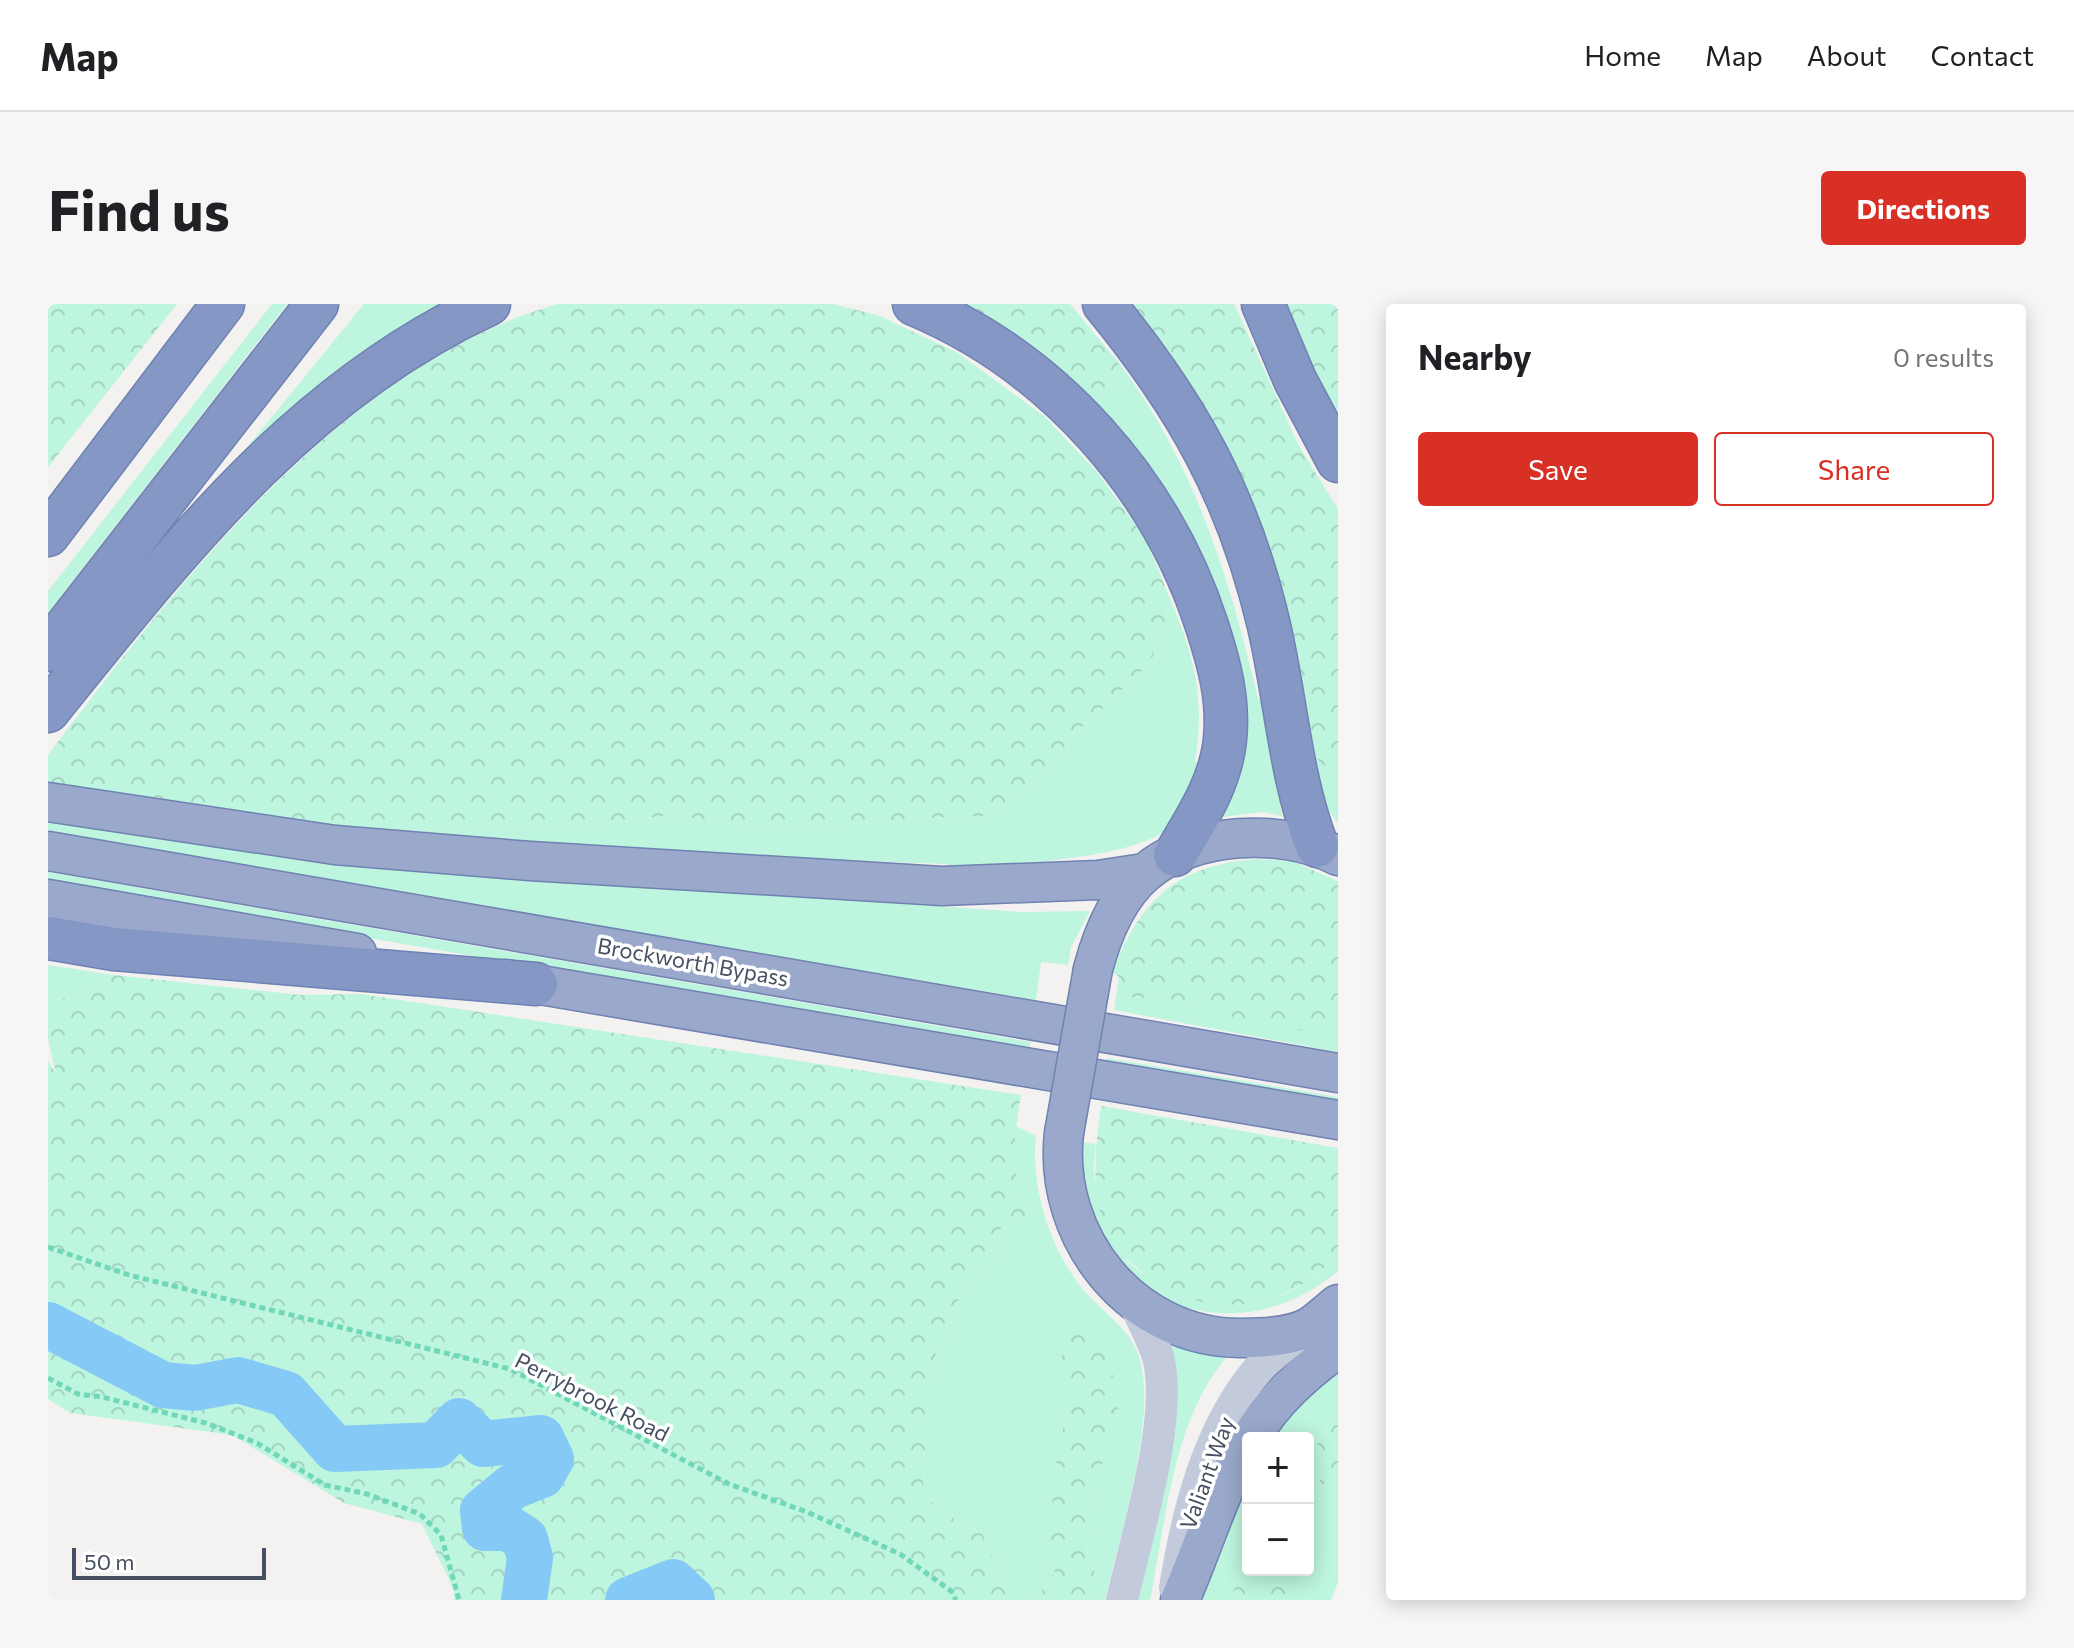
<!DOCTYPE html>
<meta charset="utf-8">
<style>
:root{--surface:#fff;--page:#f6f6f6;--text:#202124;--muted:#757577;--line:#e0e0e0;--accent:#d93025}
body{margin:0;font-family:Commissioner,sans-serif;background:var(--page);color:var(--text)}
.controls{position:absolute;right:24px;bottom:24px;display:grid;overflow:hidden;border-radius:8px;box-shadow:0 4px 20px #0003}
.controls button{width:72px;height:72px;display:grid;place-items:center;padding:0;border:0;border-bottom:2px solid var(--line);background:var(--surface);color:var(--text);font:40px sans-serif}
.scale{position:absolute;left:24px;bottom:20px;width:194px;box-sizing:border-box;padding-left:8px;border:4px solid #475062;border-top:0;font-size:22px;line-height:28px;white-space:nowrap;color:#475062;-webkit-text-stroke:6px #fff;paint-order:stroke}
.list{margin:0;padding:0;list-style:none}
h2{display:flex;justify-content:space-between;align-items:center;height:104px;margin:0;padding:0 32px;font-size:34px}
h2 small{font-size:26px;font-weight:400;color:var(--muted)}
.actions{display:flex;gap:16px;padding:24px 32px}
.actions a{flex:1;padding:18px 0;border:2px solid var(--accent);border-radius:8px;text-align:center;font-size:28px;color:var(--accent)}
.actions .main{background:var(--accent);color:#fff}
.map{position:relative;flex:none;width:1290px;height:1296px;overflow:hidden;border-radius:8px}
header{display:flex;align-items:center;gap:48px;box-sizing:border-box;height:112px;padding:0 40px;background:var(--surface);border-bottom:2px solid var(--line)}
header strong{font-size:38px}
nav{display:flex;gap:44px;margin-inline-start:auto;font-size:28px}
.intro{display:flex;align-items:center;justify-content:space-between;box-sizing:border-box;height:192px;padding:0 48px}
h1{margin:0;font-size:56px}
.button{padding:20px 36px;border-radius:8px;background:var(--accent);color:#fff;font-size:28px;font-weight:700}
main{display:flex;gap:48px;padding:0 48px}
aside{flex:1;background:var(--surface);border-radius:8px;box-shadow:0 4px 20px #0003}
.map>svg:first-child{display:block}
.green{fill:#bdf5de}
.forest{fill:url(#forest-crowns)}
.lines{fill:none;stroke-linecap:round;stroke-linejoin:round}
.river{stroke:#85c9f7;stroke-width:46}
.trunk-casing{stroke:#6f82b1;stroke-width:41}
.motorway-casing{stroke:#6f82b1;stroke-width:45}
.path{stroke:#70d8b9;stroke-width:5;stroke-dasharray:6 4;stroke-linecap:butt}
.secondary{stroke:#c3cadc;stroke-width:32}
.trunk{stroke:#9aa8cc;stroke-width:38}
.motorway{stroke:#8497c5;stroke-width:42}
.trunk-bridge-casing{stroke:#6f82b1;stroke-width:41;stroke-linecap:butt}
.trunk-bridge{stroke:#9aa8cc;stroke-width:38}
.labels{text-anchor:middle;stroke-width:7;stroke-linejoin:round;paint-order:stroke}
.street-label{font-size:22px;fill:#475062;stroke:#fff}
</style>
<header>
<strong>Map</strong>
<nav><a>Home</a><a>Map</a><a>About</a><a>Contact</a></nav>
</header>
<div class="intro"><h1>Find us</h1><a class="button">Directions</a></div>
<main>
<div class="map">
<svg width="1290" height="1296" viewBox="0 0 1290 1296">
<defs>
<pattern id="forest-crowns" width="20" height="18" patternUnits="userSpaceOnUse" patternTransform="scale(2)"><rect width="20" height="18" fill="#bdf5de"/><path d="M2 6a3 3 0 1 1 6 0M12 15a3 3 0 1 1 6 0" fill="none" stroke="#a4d4c1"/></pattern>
</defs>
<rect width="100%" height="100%" fill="#f4f2f1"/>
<path class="green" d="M224,0h15l-239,309v-22z
M316,0h100l-211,155 -9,-8z
M1071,59c76,100 110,215 139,335l7,3 17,115 -19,-4 -41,5 -3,-3 16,-85 -141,-317z
M1123,297c24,57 34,99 24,160l11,9c-11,17 -22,42 -36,57 -35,33 -166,37 -216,42l-7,-5 -257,-10 -343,-24 192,1 132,-16 114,15 132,-12 70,-2 51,-37 38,-46 75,-71z
M1261,448l29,26v45l-19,-25z
M0,517l282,42 690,49 70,-1 -19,36 -3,18 -27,-3 -5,38 -689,-115 -299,-55z
M0,568l983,170 -3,11 -980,-171z
M0,661l66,10 -33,22 -33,3z
M1068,692l78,5 144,22v29l-224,-42z
M1059,754l231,39v8l-232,-37z
M968,822l20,10c-6,53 16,120 52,159 19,21 44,35 52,65 17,60 -21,178 -35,240h-7l4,-9 -15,-38 4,-54 27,-87 -50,-10c-12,58 -19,112 -13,170l-19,28h-26l-27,-65 -48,-27 -12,-24 6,-118 26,-43 4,-29 43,-36 -4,-28 30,-14c-11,-31 -18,-57 -12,-90z
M1031,838l17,2c-1,10 -3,21 -2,31 3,18 20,65 30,81 6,10 22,20 33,27 61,37 136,26 181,-30v18c-90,76 -217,47 -256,-68 -6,-17 -2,-43 -3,-61z
M1123,1040l60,8c-59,65 -64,165 -81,248h-13l39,-220z
M1290,1059v46l-21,31 4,46 17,-12v108l-7,18h-34l4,-30h7v-132h-45z
M1200,1164v85l-18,47h-31z"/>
<path class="forest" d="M0,0h129l-129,163z
M510,0h275l47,12 78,37 86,63 53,56 48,66 26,63 -20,61 -75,71 -38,46 -51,37 -70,2 -132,12 -114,-15 -132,16 -192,-1 -299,-44v-31c129,-170 296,-391 510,-451z
M894,0h128l49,59 -25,49z
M1079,0h107l65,142 39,63v269l-29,-26 -96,-320 -42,-78z
M1235,0h55v119l-29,-55z
M1209,555l35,2 46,20v142h-11l-7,11 -124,-24 -3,-9 -77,-5 3,-19 -7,-5c30,-73 64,-107 145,-113z
M66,671l186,20 61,-1 660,101c-8,52 -11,71 7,121l-30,14 4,28 -43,36 -4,29 -26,43 -6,118 12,24 48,27 27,65h-556v-10l-32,-66 -78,-21 -112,-68 -162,-22 -22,-14v-338l8,12 -8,-34v-39l33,-3z
M1053,802l237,42v105c-48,59 -135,70 -195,20 -12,-10 -25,-21 -33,-35 -21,-41 -15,-88 -9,-132z
M1021,1016l39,30 11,62 -28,87 -4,54 15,38 -4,9h-62l19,-28 -5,-45 7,-69 11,-56 -7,-40z
M1290,1105v65l-18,13 -3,-47z
M1200,1249v17h53l-4,30h-67z"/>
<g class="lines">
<path class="river" d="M0,1021l115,60 32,3 43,-8 48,14 49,55 101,-4 23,-24 24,23 58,-6 10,21 -9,16 -30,12 -29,24 2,17h23l17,11 5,19 -6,42
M580,1296l45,-18 19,18"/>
<defs>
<path id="trunk" d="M0,498l287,43 195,16 412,25 156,-6 46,-7
M0,547l1290,222
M0,595l309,54
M1045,665c9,-34 24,-72 52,-96 48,-42 138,-45 193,-17
M457,675l833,141
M1016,829c-12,105 69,206 178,205 20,0 49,-1 67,-11 10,-6 20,-16 29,-23
M1203,1134c21,-37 53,-65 87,-90
M1132,1296c23,-52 39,-109 68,-158"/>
<path id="motorway" d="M866,0c139,58 247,180 293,322 12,37 22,73 18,113 -4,43 -28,79 -50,116
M1056,0c83,101 135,193 165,322 17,73 21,150 48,220
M1215,0l32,76 43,81
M0,231l175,-231
M0,346l269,-346
M0,407c128,-158 251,-320 441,-407
M0,634l66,11 422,35"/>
</defs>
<use href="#trunk" class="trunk-casing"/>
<use href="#motorway" class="motorway-casing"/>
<path class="path" d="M0,943l81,28 381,94 219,115 78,28 93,42 51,37 5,9
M0,1074l30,16 24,3 104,26 51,20 68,42 42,9 53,20 21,21 18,65"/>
<path class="secondary" d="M1127,1284c12,-76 33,-161 85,-221 13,-14 32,-26 47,-39
M1074,1296c14,-62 52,-183 36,-243 -6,-19 -16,-38 -25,-56"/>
<use href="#trunk" class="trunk"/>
<use href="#motorway" class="motorway"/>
<defs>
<path id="trunk-bridge" d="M1016,829l29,-164"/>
</defs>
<use href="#trunk-bridge" class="trunk-bridge-casing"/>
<use href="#trunk-bridge" class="trunk-bridge"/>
</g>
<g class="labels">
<g class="street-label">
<text transform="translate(645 658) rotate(10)" y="8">Brockworth Bypass</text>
<text transform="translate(544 1093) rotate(27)" y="8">Perrybrook Road</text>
<text transform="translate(1159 1169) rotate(-70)" y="8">Valiant Way</text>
</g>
</g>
</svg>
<div class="controls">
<button>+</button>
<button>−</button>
</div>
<div class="scale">50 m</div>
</div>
<aside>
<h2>Nearby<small>0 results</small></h2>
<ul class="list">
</ul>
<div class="actions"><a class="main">Save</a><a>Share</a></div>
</aside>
</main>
